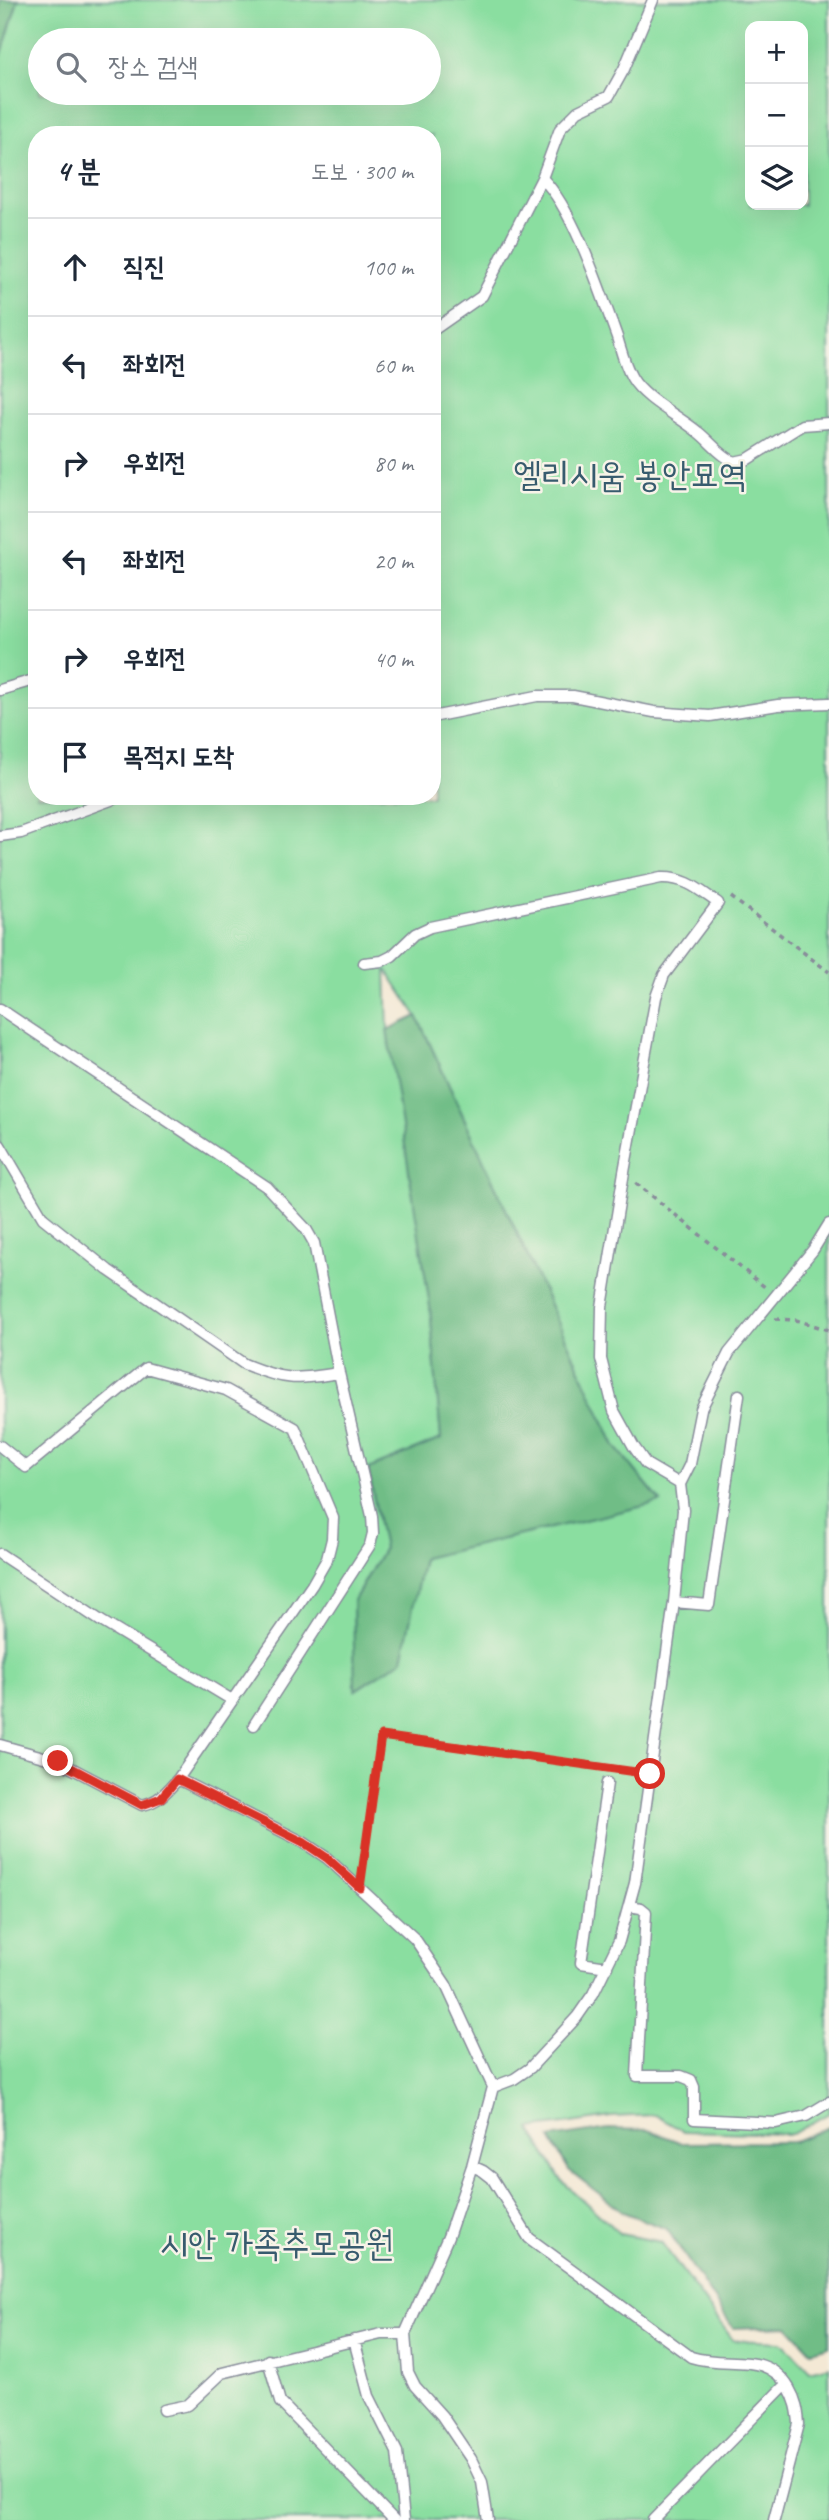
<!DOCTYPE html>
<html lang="ko">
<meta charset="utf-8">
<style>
:root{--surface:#fff;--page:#f2f2f3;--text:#1f2937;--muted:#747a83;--line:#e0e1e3}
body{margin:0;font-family:Caveat,"Poor Story",sans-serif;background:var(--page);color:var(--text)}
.controls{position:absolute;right:21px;top:21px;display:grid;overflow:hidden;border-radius:14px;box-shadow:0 7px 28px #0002}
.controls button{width:63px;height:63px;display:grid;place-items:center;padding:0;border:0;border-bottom:2px solid var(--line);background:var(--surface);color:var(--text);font:35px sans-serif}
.stop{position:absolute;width:21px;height:21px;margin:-16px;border:5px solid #d93025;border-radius:50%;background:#fff}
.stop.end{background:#d93025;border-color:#fff;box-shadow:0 2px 7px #0008}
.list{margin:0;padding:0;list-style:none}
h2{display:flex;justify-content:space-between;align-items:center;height:91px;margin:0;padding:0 28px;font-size:30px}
h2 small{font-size:23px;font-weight:400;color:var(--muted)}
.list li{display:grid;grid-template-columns:46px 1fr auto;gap:21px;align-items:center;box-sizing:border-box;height:98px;padding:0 28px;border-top:2px solid var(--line)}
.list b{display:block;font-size:26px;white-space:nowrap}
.list em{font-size:23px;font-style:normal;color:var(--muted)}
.icon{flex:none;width:38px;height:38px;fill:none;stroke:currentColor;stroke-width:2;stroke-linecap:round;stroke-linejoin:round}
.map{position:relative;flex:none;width:829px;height:2520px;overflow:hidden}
.search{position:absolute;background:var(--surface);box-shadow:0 7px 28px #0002;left:28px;top:28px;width:413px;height:77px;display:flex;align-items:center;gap:18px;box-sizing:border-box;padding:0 24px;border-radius:38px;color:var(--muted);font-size:26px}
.panel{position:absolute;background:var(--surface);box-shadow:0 7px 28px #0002;left:28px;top:126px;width:413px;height:679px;border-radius:28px}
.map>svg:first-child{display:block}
.green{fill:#8adea0;stroke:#52867f;stroke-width:2;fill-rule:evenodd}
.forest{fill:#6fbd86;stroke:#457672;stroke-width:2}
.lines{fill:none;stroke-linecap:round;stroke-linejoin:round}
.lane-casing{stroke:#888c9a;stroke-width:13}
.path{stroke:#888c9a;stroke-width:3.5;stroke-dasharray:5 5;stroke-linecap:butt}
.lane{stroke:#fff;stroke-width:10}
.route{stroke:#d93025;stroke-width:9}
.labels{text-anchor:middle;stroke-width:5;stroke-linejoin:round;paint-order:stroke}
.park-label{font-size:35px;fill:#375b6e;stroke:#f7f3e8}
</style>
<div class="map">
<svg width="829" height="2520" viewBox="0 0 829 2520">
<rect width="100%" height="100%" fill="#f7f3e8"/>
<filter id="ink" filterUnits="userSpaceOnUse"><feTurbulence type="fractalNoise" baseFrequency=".0143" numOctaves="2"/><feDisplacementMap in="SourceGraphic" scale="14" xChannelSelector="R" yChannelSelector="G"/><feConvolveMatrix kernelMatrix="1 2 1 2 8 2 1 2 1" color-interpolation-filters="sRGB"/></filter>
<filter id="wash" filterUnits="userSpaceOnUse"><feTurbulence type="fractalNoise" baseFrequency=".00686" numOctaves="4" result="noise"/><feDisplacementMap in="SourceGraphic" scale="28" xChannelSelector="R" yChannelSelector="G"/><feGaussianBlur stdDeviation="1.57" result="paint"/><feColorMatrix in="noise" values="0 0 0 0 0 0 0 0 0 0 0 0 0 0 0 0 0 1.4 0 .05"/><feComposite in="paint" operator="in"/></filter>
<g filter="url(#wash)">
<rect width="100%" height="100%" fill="#f4e9d5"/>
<path class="green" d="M18,0h811v2113l-37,21 -109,-3 -28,-16 -44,2 -81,12 32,52 58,53 41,8 72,98 49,2 28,29 19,-5v154h-829v-2460zM750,26h53v179h-53zM40,40h389v53h-389zM37,135h395v661h-395zM386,969l31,47 198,430 46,56 -238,56 -21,102 -46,30 -3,-88 31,-54 -16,-79 73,-30 -11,-133 -42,-276z"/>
<path class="forest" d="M0,0h18l-18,60z
M417,1016l198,430 46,56 -238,56 -21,102 -47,30 -2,-88 31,-54 -16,-79 73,-30 -11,-133 -43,-276z
M829,2127v219l-18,5 -23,-25 -55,2 -66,-99 -44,-17 -54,-42 -19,-32 59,-9 39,1 34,13 111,-1z"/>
</g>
<g filter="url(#ink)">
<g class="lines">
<defs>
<path id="lane" d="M542,178c32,32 59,115 75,159 4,13 8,29 15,41 12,21 47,38 66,54 14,11 19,21 36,30l14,-3 54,-34 27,-2
M432,331l50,-35 60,-118 18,-49 18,-18 31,-15 15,-27 29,-69
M0,690l37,-11
M432,717l105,-21h36l81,16 56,4 68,-11 51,-2
M0,836l21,-3 101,-37
M364,963l18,-2 10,-5 23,-22 15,-7 231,-49c25,-1 38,12 57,25l-54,72 -8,22 -32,175 -22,135 -1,52 13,52 20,36 12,17 34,20
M0,1009l267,178 39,42 8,14 25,130 33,143 1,17 -3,12 -116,180
M0,1145l43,73 65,52 136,94c41,17 52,16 95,9
M0,1446l26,21 120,-99 80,22 69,38 38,90 -1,21 -5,20 -15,26 -134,194c-11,12 -19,23 -36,26l-84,-44 -58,-16
M0,1554l101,67 131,79
M674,1602l35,3 30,-210
M178,1779l125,63 24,16 88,81 31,46 47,102 -21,79 -24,71 -43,97 3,38 7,14 27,30 29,43 11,23 6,38
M607,1783l-26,180 26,4
M629,1906l12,2 5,4 -9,164h44l10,4 3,7v32l82,4 30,-7 23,-14
M493,2087l21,-8 16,-11 47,-51 16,-23 26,-53 16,-58 39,-281 9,-92 -3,-26 10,-20 11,-55 28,-56 84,-103 16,-26
M472,2166l11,5 9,7 37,60 162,119c37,12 74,-8 98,31 7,12 9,22 10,36l-25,96
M354,2340l15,56 28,56 7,68
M268,2360l12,42 114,118
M164,2410l24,-5 34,-32 159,-39h24
M653,2520l133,-136"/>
</defs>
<use href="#lane" class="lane-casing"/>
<path class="path" d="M731,897l98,75
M636,1183l130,105
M775,1319l21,1 33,10
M613,1769l23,4
M363,1872l18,-136 224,32"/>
<use href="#lane" class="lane"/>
</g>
</g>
<g class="lines" filter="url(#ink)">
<path class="route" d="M58,1761l84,44 19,-7 16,-19 126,63 24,16 33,30 21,-152 269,38"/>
</g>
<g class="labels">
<g class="park-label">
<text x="630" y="486">엘리시움 봉안묘역</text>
<text x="277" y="2255">시안 가족추모공원</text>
</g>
</g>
</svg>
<div class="controls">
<button>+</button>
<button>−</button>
<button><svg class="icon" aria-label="layers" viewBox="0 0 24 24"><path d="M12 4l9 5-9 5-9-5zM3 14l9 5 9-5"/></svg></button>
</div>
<div class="stop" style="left:650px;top:1774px"></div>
<div class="stop end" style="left:58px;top:1761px"></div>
<div class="search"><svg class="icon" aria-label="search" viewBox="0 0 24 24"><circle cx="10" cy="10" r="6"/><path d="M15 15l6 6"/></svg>장소 검색</div>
<section class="panel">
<h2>4 분<small>도보 · 300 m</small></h2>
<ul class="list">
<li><svg class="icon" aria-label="ahead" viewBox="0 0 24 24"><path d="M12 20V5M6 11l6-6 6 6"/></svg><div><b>직진</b></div><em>100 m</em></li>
<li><svg class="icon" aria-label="left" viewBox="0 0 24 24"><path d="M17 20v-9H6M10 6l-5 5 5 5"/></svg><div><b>좌회전</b></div><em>60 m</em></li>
<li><svg class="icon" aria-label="right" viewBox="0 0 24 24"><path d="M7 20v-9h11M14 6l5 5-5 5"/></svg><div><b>우회전</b></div><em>80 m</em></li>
<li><svg class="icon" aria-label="left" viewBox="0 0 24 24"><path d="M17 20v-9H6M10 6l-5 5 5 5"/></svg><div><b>좌회전</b></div><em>20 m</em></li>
<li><svg class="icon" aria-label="right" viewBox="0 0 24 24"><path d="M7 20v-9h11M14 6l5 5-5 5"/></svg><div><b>우회전</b></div><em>40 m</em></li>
<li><svg class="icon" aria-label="arrive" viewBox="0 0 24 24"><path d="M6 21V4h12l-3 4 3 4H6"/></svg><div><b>목적지 도착</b></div></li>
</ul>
</section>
</div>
